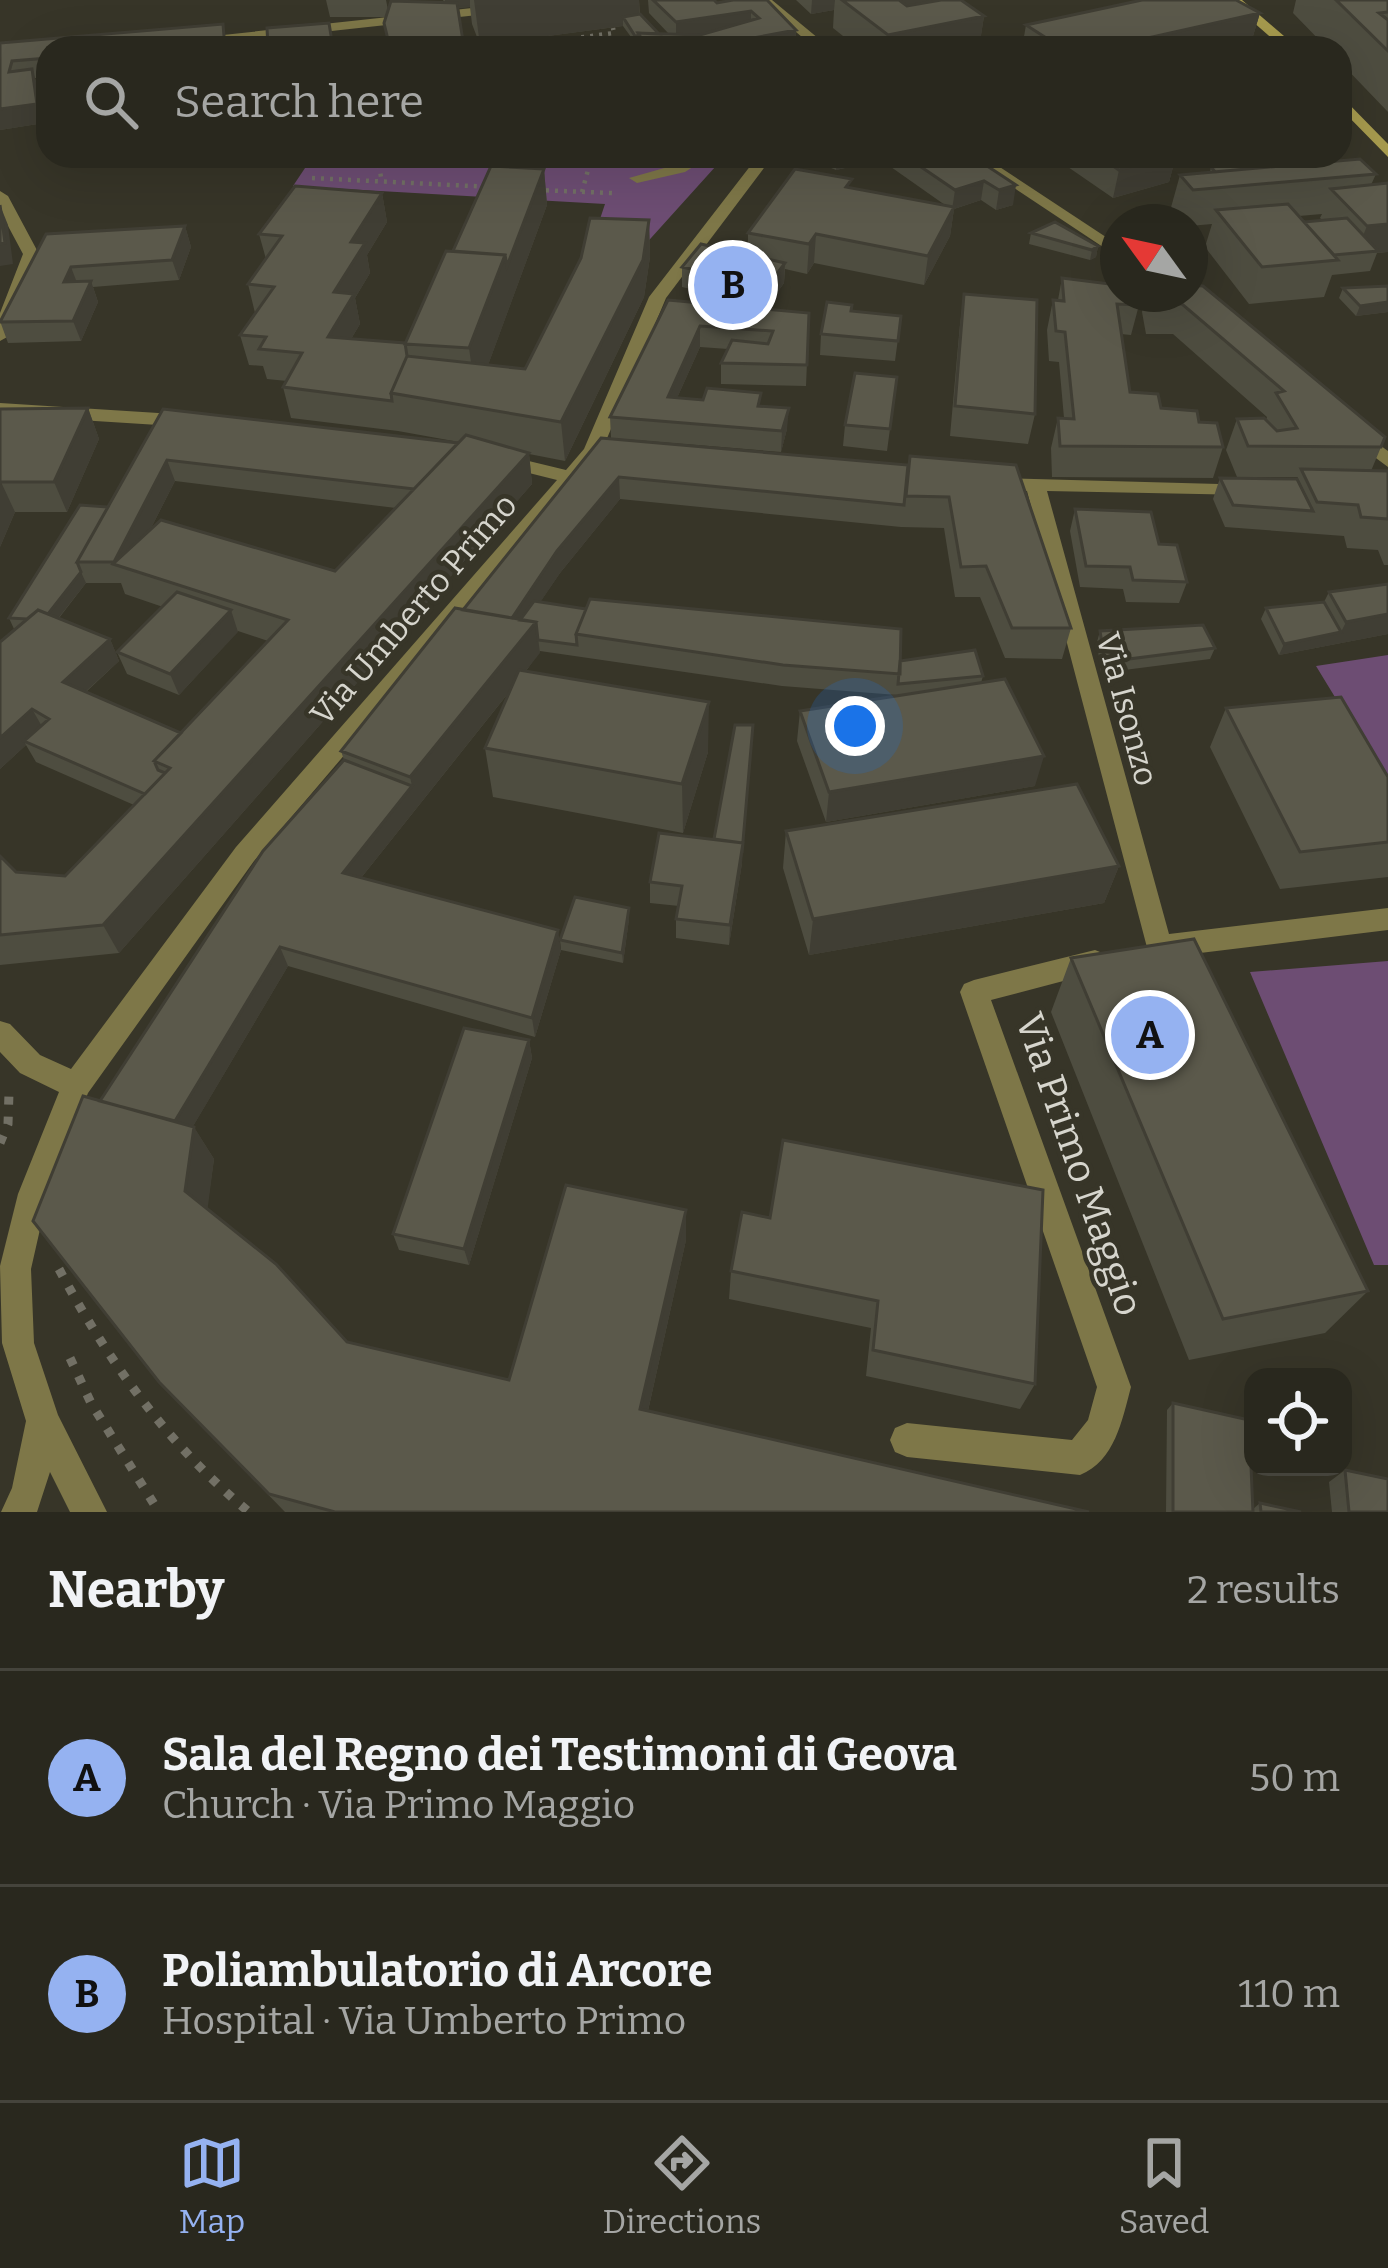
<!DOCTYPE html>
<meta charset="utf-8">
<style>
:root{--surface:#29281e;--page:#35342b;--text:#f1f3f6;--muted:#a5a6a4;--line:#45443c;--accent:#95b2f1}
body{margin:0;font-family:Bitter,serif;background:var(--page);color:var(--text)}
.controls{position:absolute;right:36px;bottom:36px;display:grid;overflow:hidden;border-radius:24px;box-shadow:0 12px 48px #0002}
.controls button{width:108px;height:108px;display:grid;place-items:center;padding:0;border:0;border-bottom:3px solid var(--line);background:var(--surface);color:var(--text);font:60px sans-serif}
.compass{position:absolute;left:1100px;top:204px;width:108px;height:108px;border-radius:50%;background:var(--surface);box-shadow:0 12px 48px #0002;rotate:303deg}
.you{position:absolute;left:855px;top:726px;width:42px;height:42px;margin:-30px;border:9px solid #fff;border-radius:50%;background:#1a73e8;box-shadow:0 0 0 18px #1a73e833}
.badge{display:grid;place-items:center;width:78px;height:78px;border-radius:50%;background:var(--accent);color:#111;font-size:39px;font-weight:700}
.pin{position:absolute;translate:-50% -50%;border:6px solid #fff;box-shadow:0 3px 12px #0006}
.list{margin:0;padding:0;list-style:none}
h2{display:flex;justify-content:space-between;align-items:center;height:156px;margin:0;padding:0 48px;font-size:51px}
h2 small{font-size:39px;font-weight:400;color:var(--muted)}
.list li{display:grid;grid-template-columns:78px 1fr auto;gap:36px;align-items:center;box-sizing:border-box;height:216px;padding:0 48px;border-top:3px solid var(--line)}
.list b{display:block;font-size:45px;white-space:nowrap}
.list p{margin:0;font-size:39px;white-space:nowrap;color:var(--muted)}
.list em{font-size:39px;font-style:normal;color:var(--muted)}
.icon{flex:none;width:66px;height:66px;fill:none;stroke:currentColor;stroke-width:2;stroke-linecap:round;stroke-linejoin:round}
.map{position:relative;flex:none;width:1388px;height:1512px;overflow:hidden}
.search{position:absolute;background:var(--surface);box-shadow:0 12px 48px #0002;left:36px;right:36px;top:36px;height:132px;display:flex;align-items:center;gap:30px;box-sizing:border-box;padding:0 42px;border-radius:36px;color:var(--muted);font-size:45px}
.sheet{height:588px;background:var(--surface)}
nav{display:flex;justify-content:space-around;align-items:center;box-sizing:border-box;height:168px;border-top:3px solid var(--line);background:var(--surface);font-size:33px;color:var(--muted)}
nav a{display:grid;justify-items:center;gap:6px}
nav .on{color:var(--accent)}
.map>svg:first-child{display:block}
.green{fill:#6d4d73}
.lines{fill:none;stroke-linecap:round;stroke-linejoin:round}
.path-far1{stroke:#727065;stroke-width:4.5;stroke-dasharray:3 6;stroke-linecap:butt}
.path{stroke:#727065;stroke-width:9;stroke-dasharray:8 12;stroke-linecap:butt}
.service{fill:#7e7748;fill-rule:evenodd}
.minor{fill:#7e7748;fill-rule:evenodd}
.secondary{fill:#a79b4e;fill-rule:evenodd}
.wall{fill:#4e4d40;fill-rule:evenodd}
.shaded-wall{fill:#403e34}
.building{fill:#5b594b;stroke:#403e34;stroke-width:3}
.labels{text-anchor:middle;stroke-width:9;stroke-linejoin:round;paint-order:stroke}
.street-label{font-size:33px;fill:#d6d5cd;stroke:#373528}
.near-street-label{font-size:39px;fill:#d6d5cd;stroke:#373528}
</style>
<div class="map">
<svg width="1388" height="1512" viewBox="0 0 1388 1512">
<rect width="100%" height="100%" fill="#373528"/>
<path class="green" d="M313,156h412l-83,92 -51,-2 14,-42 -312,-18z
M1388,655v129l-72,-118z
M1388,961v304h-14l-124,-293z"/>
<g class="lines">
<path class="path-far1" d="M501,48l113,-15 -1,-5
M377,156l5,26
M548,156l67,4
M312,178l180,9
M537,190l75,3
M582,192l9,-33"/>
<path class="path" d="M0,1143l8,-19 1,-31
M59,1269c49,92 109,176 190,243
M70,1358l21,45 68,109"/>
<path class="service" d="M692,156h18l-25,16 -48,11 -8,-5 46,-13z"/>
<path class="minor" d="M758,0h14l58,48h-15z
M500,5l5,1v6l-310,34 -7,-4 7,-4z
M758,156h15l-107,142 -66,157 -346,406 -166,232 -40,101 -17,75 3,74 24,72 49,97h-37l-20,-40 -13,40h-36l11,-24 14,-67 -24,-78 -2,-77 18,-72 41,-102 -39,-19 -20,-21v-31l10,3 30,31 31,14 165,-222 321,-367 -60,-15v-8l7,-2 62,15 18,-21 65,-152z
M966,156h17l135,89v12z
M0,191l8,5 31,58 -30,82 -9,5v-28l23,-59 -23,-43z
M0,403l190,12 9,6 -9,6 -190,-12z
M1356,428l32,23v16l-39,-29v-8z
M996,478l260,7v8l-7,2 -202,-4 122,443 219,-26v22l-229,28 -10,-3 -122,-464 -38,-3 -3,-4z
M1095,950l10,4 4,8 -4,8 -114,30 140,387c-9,33 -16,74 -51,88l-173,-18 -12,-5 -5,-12 5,-12 12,-5 165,17 16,-20 9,-33 -137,-395 4,-8 10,-4z"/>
<path class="secondary" d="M1228,0h14l56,48h-15z
M1340,95l48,49v13l-48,-49z"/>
</g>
<path class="wall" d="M326,0h60l2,10 56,-8 -1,-2h196l1,14 19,19 10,1 -20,-21 -1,-13h66l3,3 16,-3 63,30 -1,18h-156l-16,-22 -143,19 -8,-21 -2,-17 -12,1 5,33 9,7h-84l-4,-25 2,-6h-56z
M796,0h165l23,16 -5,32h-121l-25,-20 1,-18 -23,4z
M1296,0h92v112l-48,-50v-14h-13l-34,-35z
M1260,13l-10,33 -8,2h-220l4,-23z
M228,42v6h-180v29l-13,1 9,45 -44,7v-87z
M802,156h170l41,49 -17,5 -15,-10 -27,9 -4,27 -26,49 -110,-22 -7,11 -22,-5 -1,14 -17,24 -85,-20v-20l66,-13v-21l103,-45 94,17 -64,-45 -45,10z
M1052,156h124l-7,26 -56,16z
M1211,167l165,7 -5,11 17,67 -11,1 -7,18 -38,4 -8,22 -75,7 -44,-57 7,-23 -22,2v-4h-11l-9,-11 10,-36 30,-3zM1322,214l-2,4 3,3 -19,1 -5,-6z
M544,169l3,36 -59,160 37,4 124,-149 1,37 -6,40 -79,164 -36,-7 3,30 -413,469 -119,12v-109l16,16 49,4 69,-71 -98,-43 -10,-17 -26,24 14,-140 -5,-11 99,-111 55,-98 296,33 -61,-11 -107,-13 -8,-31 4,-6 -20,-2 -4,-13 -14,-1 -9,-30 15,-22 -7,-29 18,-25 -7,-25 123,-41 5,29 -20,33 3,18 -15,25 5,26 -9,15 54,4 48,-92zM175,481l221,27 -61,63 -185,-41zM86,583h35l4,11 38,13 -46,45 10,22 52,21 59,-64 30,10 -87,92 -95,-41 33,-31 -9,-22 -51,-21z
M185,226l6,21 -12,33 -86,7 5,15 -17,39 -73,2 -8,-22 46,-87z
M1031,233l67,13 -2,11 -6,3 -61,-16z
M1062,278l77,27 -8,30 -10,-1 9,58 31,16 38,14 24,25 -10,31 -161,-1 -1,-29 7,-30h6l-5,-56 -10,-1 -2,-31 6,-30h5z
M1388,286v26l-32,4 -17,-18 4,-10z
M964,294l71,120 -7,30 -78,-8 10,-112z
M1146,294h44l191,153 -10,24h17v94h-4l-6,-15 -31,-2 -3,-12 -119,-9 -12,-28 7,-21 77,1 1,-2h-61l-11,-27 11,-31 29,1 1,-3 -94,-83h-27l-4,-22z
M668,300l141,13 -3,73 -85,-2v-21l7,-14 -28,-2 -23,51 84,8 26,23 -6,23 -170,-14 -1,-21z
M901,316l-6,45 -75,-6 1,-21z
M897,377l-10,74 -44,-5 2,-21z
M88,408l11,31 -32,73h-52l-15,35v-138z
M601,438l307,27 2,-9 161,172 -9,31 -57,-1 -25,-61h-25l-11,-69 -43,-1 -281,-28 -60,74 -20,29 360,59 83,15 -2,7 54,103 -209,36 -29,-81 3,-30 97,-16 -115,-9 -242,-35 -14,20 182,81 -25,81 -190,-36 -8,-49 25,-57 -149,187 200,72 -26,87 -247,-71 -95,160 21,33 -7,49 140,134 162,38 177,-170v30l-38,171 441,101h-804l-126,-130 -59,-281 244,-341 -3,-9 122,-141z
M1075,509l84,35 28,38 -8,21 -53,-1 -3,-13 -43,-2 -10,-56z
M1388,584v50l-109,21 -18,-36 5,-11 58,-6 5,-10z
M1100,631l115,17 -5,11 -109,14 -4,-31z
M1226,708l162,69v100l-108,12 -70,-142z
M786,831l333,35 -15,37 -295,52 -26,-87z
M742,863l-13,82 -53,-7v-19l3,-13 -29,-3v-21z
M629,908v11l-6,44 -62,-13 -1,-10z
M1071,958l297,333 -43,42 -136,27 -138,-348z
M529,1040l3,18 -63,207 -70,-15 -6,-16z
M742,1212l293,172 -15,25 -154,-33 5,-48 -142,-29 2,-28z
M1173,1403l80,106 7,-6 41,9h-135l1,-102z
M1345,1470l43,42h-56l-3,-30z"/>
<path class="shaded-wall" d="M445,0h25v7l-24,2z
M474,0h165l1,24 -17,-7v9l-143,19z
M812,0h23l-1,10 -23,4z
M887,0h56l-22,11 -53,10 2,-18z
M751,11v18l-75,12v-19z
M1260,13l-10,33 -8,2h-139z
M984,16l-5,32h-93l2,-13z
M796,30l-1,18h-91v-1z
M32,69l6,19 6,35 -44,7v-21z
M837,156h45v4l-46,10z
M1169,156h7l-7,26 -56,16 6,-28z
M544,169l3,36 -71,193 -7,-50 36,-93z
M984,181l-3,19 -27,9 -4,27 -26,49 4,-29 24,-46 3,-20z
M1016,185l-3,20 -17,5 3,-20z
M382,193l5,29 -20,33 3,18 -15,25 5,26 -26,43 -6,-30 6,-45 17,-50z
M0,205l8,20 5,39 -13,2z
M649,220l1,37 -6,40 -79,164 -4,-39z
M1388,224v28l-32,1 11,-27z
M185,226l6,21 -12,33 -7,-20z
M816,234l-2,29 -7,11 2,-30z
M1098,246l-2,11 -6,3 2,-10z
M785,263l-1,20 -17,24 1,-21z
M71,267l8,21 -15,-6z
M91,281l7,21 -17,39 -8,-20z
M1388,302v10l-32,4 4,-10z
M700,326v21l-32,71v-21z
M88,408l11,31 -32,73 -13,-30z
M789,408l-2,21 -6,23 1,-21z
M529,453l3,31 -413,469 -16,-28z
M167,460l8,21 -45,88 -16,-7z
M619,477l1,22 -60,74 -43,64 -10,-11 50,-75z
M1,482l14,30 -15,35v-63z
M81,572l5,11 -38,48 -5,-11z
M231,610l7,22 -59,63 -9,-21z
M1388,614v20l-109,21 5,-11 57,-12 5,-10z
M536,622l4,31 -191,240 -6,-20 69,-87 -2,-9z
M110,639l9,22 -46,42 -10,-21z
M709,702l-1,50 -25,81 -1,-49z
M32,709l12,21 -20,11 2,4 -26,24v-31z
M753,725l-11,138 -13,82 1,-20z
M1044,756l-9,30 -209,36 3,-30z
M1119,866l-15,37 -295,52 4,-36z
M629,908v11l-6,44 -1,-10z
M558,930l3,20 -26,87 -3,-19z
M280,947l8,19 -109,184 -11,-18z
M529,1040l3,18 -63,207 -5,-16z
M194,1127l20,32 -8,62 -21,-30z
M686,1210v30l-43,193 -3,-24z"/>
<path class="building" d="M653,0h61l3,3 16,-3h34l29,30 -92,17 -60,-5 -6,-9 62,2 59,-17 -8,-7 -75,11z
M842,0h57l8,6 34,-6h20l23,16 -96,19z
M1142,0h94l24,13 -157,35h-41l-36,-23z
M1336,0h52v12l-9,1 9,7v31z
M391,1l66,2 6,38 9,7h-82l-6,-25z
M640,14l19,20 -21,-1v3h-3l-12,-19z
M329,23l4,25h-65l-1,-20z
M223,24l2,24h-56v-2l-121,2v10l-36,3 -3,11 23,-3 5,35 -37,5v-66z
M905,156h67l44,29 -17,5 -15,-9 -29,9z
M1099,156h70l-50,14z
M1323,157l5,4 -113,11 -4,-5z
M1360,159l16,15 -183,16 -13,-15z
M491,166l53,3 -37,97 -2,-11 -52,-4z
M795,169l57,10 -6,8 108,20 -26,49 -112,-22 -7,10 -61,-11z
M1388,183v41l-21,2 -36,-37z
M295,186l87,7 -31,49 14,1 -31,49 20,2 -26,43 77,6 2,13 -16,37 1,8 -109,-14 19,-34 -43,-4 7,-12 -26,-2 34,-48 -26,-3 34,-48 -23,-2z
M1288,204l50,56 -76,7 -46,-57z
M0,205l5,38 -5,1z
M590,218l59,2 -6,40 -82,162 -170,-29 16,-37 118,13 56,-111z
M1347,218l31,33 -44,4 -30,-33z
M1055,222l43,24 -6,4 -61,-17z
M185,226l-13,34 -101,7 -7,15 27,-1 -18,40 -73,1 46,-88z
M701,244l84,19 -17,23 -86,-19z
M446,251l59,4 -36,93 -64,-4z
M1062,278l56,7v9h19l2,11 -22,-1 13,88 28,2 3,14 36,3 2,11 18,1 6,24 -163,-1 -2,-28 16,1 -9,-87 -9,-1 -3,-31 11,1z
M1190,285l13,1 182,151 -4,10 -133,-1 -11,-27 27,-1 13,13 20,-3 -21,-35 8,-2 -102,-87h-28l-2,-10h38z
M1388,286v16l-28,4 -17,-18z
M964,294l73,6 -2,114 -80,-8z
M668,300l141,13 -2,52 -86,-2 11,-23 36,4 5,-13 -73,-5 -32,71 35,3 4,-12 54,5 -3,13 31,2 -7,23 -172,-14z
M827,302l25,3 -1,6 50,5 -3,25 -77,-7z
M855,373l42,4 -7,52 -45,-4z
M88,408l-34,74h-53l-1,2v-75z
M163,409l295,34 -44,46 -247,-29 -53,102h-37z
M466,435l63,18 -426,472 -103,10v-79l16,16 49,4 105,-108 -16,-7 134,-141 -175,-56 48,-44 174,51z
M601,438l307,27 -4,40 -285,-28 -62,74 -45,67 -49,-8z
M910,456l106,9 55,163h-59l-26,-62 -25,1 -12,-70 -43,-1z
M1301,469l87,2v48l-27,-2 -3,-12 -41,-3z
M1220,478l77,1 16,32 -80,-6z
M80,505l28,2 -31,55 4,10 -33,42 -10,-4 -11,9 -18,-1z
M1075,509l76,3 8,32 18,1 10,37 -54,-2 -3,-13 -44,-1z
M1388,584v30l-42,8 -17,-30z
M177,592l54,18 -61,64 -53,-22z
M590,599l311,30 -1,45 -117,-9 -207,-31z
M534,601l52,8 -10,25 1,11 -39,-5 -2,-18 -16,-2z
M1324,602l17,30 -57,12 -18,-36z
M455,608l81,14 -126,155 -69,-26z
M38,610l72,29 -47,43 118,51 -27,28 4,9 7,3 -20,21 -121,-53 25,-22 -17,-10 -32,29v-96z
M1203,625l12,23 -110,14 -5,-31z
M975,650l8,26 -85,8 2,-23z
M519,670l190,32 -27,82 -197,-36z
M1005,679l39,77 -215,36 -29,-81z
M1341,697l47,80v65l-88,10 -74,-144z
M735,725h18l-11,128 1,-10 -29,-4z
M344,760l68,26 -69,87 215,57 -26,88 -252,-71 -105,174 -75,-20 163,-250z
M1077,784l42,82 -306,53 -27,-88z
M659,833l84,10 -13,82 -54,-6 6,-33 -32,-4z
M575,897l54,11 -7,45 -62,-13z
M1194,939l174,352 -145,28 -152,-361z
M464,1028l65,12 -65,209 -71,-15z
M83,1096l111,31 -9,64 91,73 71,78 162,38 57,-195 120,25 -46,199 449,103h-754l-66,-18 -110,-112 -126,-161z
M783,1140l260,50 -8,194 -162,-34 5,-49 -147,-30 11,-59 28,6z
M1173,1403l76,17 4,92h-80z
M1345,1470l43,9v33h-39z
M1260,1503l41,9h-40z"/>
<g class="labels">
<g class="street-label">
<text transform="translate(413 609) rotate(-49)" y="12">Via Umberto Primo</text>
<text transform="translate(1128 709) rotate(75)" y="12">Via Isonzo</text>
</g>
<g class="near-street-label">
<text transform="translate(1080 1164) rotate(71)" y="14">Via Primo Maggio</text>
</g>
</g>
</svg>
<div class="controls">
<button><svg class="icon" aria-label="locate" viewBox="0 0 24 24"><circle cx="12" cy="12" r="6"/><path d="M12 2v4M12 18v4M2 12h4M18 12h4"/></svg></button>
</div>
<svg class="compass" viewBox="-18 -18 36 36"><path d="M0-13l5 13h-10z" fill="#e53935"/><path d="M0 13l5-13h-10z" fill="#a5a6a4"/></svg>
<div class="you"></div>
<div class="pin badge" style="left:1150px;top:1035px">A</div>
<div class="pin badge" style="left:733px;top:285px">B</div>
<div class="search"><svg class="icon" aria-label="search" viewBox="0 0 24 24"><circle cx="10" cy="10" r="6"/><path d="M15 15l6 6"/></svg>Search here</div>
</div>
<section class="sheet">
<h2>Nearby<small>2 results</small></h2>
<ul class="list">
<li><span class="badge">A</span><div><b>Sala del Regno dei Testimoni di Geova</b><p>Church · Via Primo Maggio</p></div><em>50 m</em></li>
<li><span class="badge">B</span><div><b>Poliambulatorio di Arcore</b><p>Hospital · Via Umberto Primo</p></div><em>110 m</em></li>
</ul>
</section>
<nav>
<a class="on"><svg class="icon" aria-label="map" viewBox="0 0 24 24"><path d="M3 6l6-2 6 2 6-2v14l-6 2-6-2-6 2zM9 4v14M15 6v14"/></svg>Map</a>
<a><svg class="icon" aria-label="directions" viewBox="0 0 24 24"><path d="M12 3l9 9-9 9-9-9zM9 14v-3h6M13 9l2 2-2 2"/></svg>Directions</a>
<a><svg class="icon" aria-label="saved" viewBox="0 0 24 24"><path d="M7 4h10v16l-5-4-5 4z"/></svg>Saved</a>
</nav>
